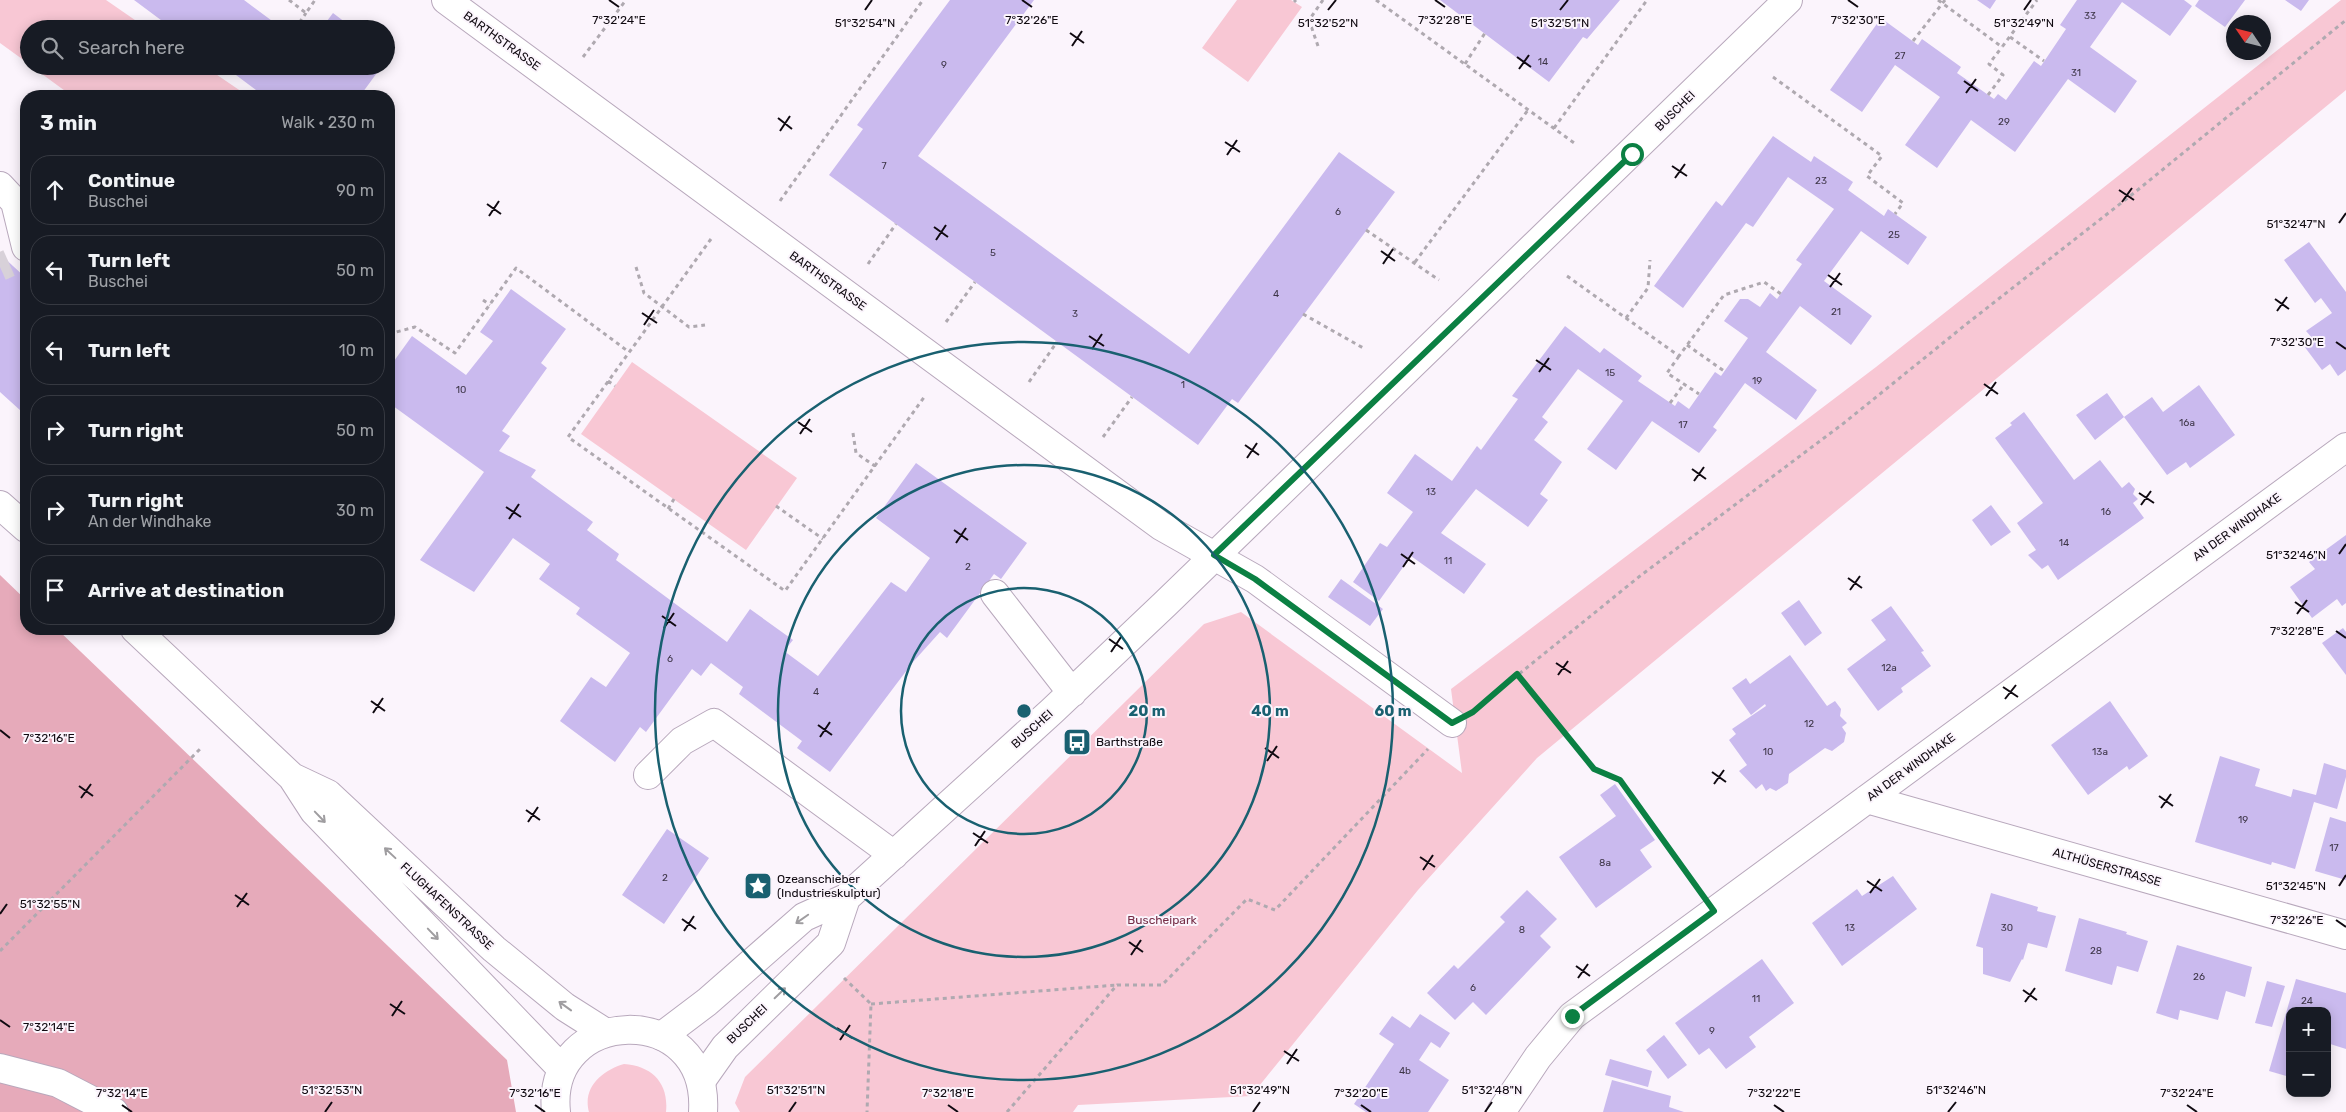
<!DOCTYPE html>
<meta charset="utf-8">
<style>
:root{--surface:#171b24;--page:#242831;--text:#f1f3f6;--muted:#9ea1a6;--line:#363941}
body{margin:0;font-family:Rubik,sans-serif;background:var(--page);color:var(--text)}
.controls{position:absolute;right:15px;bottom:15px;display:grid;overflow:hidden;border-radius:10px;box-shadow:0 2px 12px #0003}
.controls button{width:45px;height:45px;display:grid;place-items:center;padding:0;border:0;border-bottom:1px solid var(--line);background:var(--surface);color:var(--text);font:25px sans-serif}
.compass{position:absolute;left:2226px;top:15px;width:45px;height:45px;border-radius:50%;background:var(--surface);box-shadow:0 2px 12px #0003;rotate:305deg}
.stop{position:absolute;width:15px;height:15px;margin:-11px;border:4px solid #0b8043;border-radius:50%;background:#fff}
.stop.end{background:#0b8043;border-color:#fff;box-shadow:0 1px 5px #0008}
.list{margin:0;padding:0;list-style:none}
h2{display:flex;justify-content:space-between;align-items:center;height:65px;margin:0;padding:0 20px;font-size:21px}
h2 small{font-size:16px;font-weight:400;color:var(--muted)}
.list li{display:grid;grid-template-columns:32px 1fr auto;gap:15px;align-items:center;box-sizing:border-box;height:70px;margin:0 10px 10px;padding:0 10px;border:1px solid var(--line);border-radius:20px}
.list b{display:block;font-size:19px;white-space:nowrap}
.list p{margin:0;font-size:16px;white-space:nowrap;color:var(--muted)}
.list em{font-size:16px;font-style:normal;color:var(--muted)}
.icon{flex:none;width:28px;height:28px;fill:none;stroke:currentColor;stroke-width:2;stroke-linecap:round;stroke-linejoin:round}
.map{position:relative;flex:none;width:2346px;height:1112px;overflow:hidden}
.search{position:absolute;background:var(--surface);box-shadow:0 2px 12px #0003;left:20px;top:20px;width:375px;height:55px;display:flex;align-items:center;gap:12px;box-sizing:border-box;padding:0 18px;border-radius:28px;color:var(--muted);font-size:19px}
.panel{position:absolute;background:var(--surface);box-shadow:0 2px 12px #0003;left:20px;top:90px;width:375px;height:545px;border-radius:20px}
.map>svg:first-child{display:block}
.green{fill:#f8c7d4}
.forest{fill:#e6aaba}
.building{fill:#cabaee}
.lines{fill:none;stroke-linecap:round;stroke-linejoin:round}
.minor-tunnel{stroke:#d8d1d9;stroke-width:28;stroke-dasharray:28 14;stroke-linecap:butt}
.minor-casing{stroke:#b8a8bc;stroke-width:30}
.major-casing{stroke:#b8a8bc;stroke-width:30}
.path{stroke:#afa9b0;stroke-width:3;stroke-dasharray:4 4;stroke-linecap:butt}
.minor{stroke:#fff;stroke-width:28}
.major{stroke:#fff;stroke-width:28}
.oneway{stroke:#9f9da0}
.route{stroke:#0b8043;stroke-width:6}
.ticks{fill:none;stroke:#100a11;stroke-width:2}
.ring{fill:none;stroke:#196070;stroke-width:2.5}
.labels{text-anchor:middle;stroke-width:4;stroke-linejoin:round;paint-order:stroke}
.number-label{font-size:10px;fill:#3e3648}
.street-label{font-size:12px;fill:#100a11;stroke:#fbf4fc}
.poi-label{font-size:12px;fill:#100a11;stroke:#fbf4fc;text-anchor:start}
.park-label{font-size:12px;fill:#762e47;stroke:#fbf4fc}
.ticks-label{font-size:12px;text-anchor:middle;fill:#100a11;stroke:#fbf4fc;stroke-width:4;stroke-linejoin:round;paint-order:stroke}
.centre{fill:#196070;stroke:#fbf4fc;stroke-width:2.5}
.ring-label{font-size:15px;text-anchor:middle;font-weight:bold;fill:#196070;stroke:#fbf4fc;stroke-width:4;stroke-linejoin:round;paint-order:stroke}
</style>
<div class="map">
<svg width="2346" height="1112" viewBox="0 0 2346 1112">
<rect width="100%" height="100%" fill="#fbf4fc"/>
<path class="green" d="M0,0h106l42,29h-119v35l-29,-21z
M1237,0h54l11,7 -54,75 -46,-34z
M2341,0h5v90l-809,668 -119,132 -167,206 -173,9 -5,7h-333l-5,-9 10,-26 459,-453 37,-12 221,161 -11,-84 425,-322z
M31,66h173l44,30h-176z
M632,362l165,116 -51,72 -165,-116z
M624,1064c28,2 45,19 42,48h-77c-7,-25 14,-42 35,-48z"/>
<path class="forest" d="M0,575l26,25v29h31l450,431 9,52h-516z"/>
<path class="building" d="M134,0h110l39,29h-110z
M950,0h84l-116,156 271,198 150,-202 56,40 -157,211 -6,-4 -34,46 -369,-270 34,-46 -6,-4z
M1440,0h180l-33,39 -4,-2 -34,45z
M1977,0h19l-6,9z
M2077,0h107l8,6 -22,30 -48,-34 -32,45 47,34 -22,32 -47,-34 -53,73 -44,-32 -34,48 -32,-23 35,-48 -45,-32 -33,47 -32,-22 51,-72 37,27 4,-6 39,28 -4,6 37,26 4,-5 8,6 28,-39 7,5 25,-37 -6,-4z
M2199,0h46l-20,27 -30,-21z
M2285,0h24l-8,11z
M333,13l21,16h-33z
M224,66h158l-22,30 -8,-4 -3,4h-85z
M1773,136l38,26 3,-6 39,26 -5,8 36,26 4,-7 39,28 -19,28 -47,-34 -37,50 48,35 -21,29 -51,-39 -34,46 51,38 -21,30 -51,-37 -32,44 4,3 -18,23 -47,-32 -36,49 -29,-21 36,-48 -45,-32 -36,48 6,5 -14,18 28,22 -22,32 8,6 -20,27 -52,-38 -35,44 45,31 -22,30 -53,-38 -32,45 -26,-19 27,-39 7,4 26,-35 -26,-19 28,-39 37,27 25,-35 4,4 37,-51 -6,-3 53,-70 35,27 4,-5 38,28 -4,5 37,25 3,-5 11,8 26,-37 6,4 27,-38 -24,-17 16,-22h8l12,8 10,-14 7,6 25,-35 -6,-4 38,-51 -46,-32 -35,50 -7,-4 -63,85 -29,-22 62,-85 6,5z
M2309,242l37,50v78l-8,6 -8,-12 -8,6 -18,-24 9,-7 -7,-8 26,-18 -11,-15 -6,5 -31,-43z
M0,254l26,24v127l-5,6 -21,-19z
M511,289l55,40 -25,34 6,5 -45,63 8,5 -11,15 37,19 -5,7 62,45 -6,8 32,24 -3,6 111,82 23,-33 43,31 -9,11 34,25 73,-94 15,10 24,-34 -54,-40 40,-55 111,80 -26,36 -7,-5 -47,64 -7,-6 -27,30 -83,110 -33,-24 5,-7 -63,-47 4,-7 -32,-24 -10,13 -9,-7 -46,63 -6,-5 -25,35 -55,-41 31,-44 15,10 24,-34 -54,-39 4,-6 -41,-29 11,-15 -37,-26 -39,54 -54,-32 64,-88 -95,-69v-35l23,-32 54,39 27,-34 -13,-9z
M2199,385l36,50 -45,33 -4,-6 -19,13 -43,-58 28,-20 11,15z
M2107,393l17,24 -29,23 -19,-25z
M2024,412l50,68 26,-20 22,28 7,-6 6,7 -2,5 5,5 -5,4 11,15 -86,62 -10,-15 -6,4 -14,-14 8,-5 -19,-27 26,-20 -48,-65 17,-13 -2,-2z
M1991,505l20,27 -20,14 -19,-26z
M2346,535v68l-4,3 -5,-7 -25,19 -22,-31 25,-18 -6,-7z
M1341,579l42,30 -13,17 -42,-29z
M1799,600l23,33 -17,13 -24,-33z
M1891,606l33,45 -3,1 10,14 -30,22 2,4 -25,19 -31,-42 39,-29 -15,-20z
M2343,628l3,4v43l-24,-32z
M1790,655l37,51 8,-5 6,8 -1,7 7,7 -5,4 4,6 -2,9 -12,9 -7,-3 -36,26 -1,9 -12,8 -6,-3 -4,3 -4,-7 -6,5 -17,-18 8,-6 -18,-25 7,-6 -4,-5 34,-23 -1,-2 -14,11 -19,-27 14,-10 4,6z
M2110,701l38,55 -19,14 -2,-4 -39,29 -37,-50z
M2220,756l40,13 -5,17 36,11 2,-8 23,6 8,-32 22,7v7l-9,32 -23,-7 -19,67 -23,-7 -1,3 -76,-23z
M1615,784l40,56 -15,10 12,17 -56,41 -37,-51 57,-41 -16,-21z
M2330,817l16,5v58l-31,-9z
M667,829l42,29 -45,66 -42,-29z
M1893,876l24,33 -75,57 -30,-43 45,-34 5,7z
M1527,890l30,29 -17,17 11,11 -65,68 -13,-13 -18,18 -28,-27 27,-28 4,4 47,-47 -5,-5z
M1991,893l47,14 -1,4 19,5 -9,32 -19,-5 -5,17 -1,-1 -12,23 -27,-8v-26l-7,-2z
M2079,918l48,14 -1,2 22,7 -10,31 -21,-6 -5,19 -47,-14z
M2177,945l75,22 -7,30 -19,-6 -8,29 -38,-10 -2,10 -22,-7z
M1762,959l32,44 -45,34 7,10 -30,22 -17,-21 -10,7 -24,-32z
M2296,979l50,14v56l-19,-6v-32h-37v66l-21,-6z
M2267,981l18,5 -13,41 -17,-4z
M1420,1014l30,19 -10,15 -9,-6 -12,18 30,20 -21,32h-62l-12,-8 40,-60 -15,-10 13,-18 18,12z
M1664,1035l23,30 -19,14 -22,-29z
M1610,1059l42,12 -4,16 -43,-12z
M1612,1080l59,16 -2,11 15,5h-81z"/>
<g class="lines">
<path class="minor-tunnel" d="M0,267l9,-4"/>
<defs>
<path id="minor" d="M446,0l715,526 94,53 197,144
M0,186l15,16 11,45
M995,594l77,99
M648,775l34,-34 32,-18 180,132
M1867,799l479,136
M662,1036l45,-34 97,-85 42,-19 206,-187 113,-107 623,-604
M0,1068l58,15 56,29
M701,1081l24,-34 106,-104 15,-45
M1501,1112l37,-55 34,-41 774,-569"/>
<path id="major" d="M0,505l26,23
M135,629l157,148 22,34 248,258
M292,777l36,17 166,155 71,58 41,26
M556,1112c-11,-106 154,-113 147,0"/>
</defs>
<use href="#minor" class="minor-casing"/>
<use href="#major" class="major-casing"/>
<path class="path" d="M289,0l17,13 9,-13
M1376,0l201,145
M1938,0l64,47 35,-47
M1294,2l2,-2
M295,29l11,-16
M2010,37l34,24
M1913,41l32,-41
M1318,46l-9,-26 14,-20
M583,57l43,-57
M1465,64l20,-31
M1773,77l109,79 -15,20 36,27 -8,11
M1988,95l15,-20 -14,-11 13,-17
M1554,128l93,-128
M780,201l143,-201
M1366,230l73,50
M711,239l-143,198 217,154 140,-195
M1415,262l113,-152
M868,264l28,-40
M636,267l8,26 45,34 16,-2
M1567,276l112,80 45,-61 40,-13 17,12
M483,300l7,5
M1303,314l62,35
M1626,318l22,-30 2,-28
M946,322l29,-40
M389,334l26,-7 40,26 61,-85 113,84
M1687,345l37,26
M1679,356l-12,17 32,21
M608,381l7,5
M1029,382l28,-40
M1670,403l14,-19
M853,433l3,20 19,13
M1103,437l29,-40
M776,506l47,33
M668,509l6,-10
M1517,674l77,95 26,10 73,104
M1482,704l158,-128 204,-153 125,-101 165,-129 212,-173
M0,951l200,-202
M844,978l27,26 -4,108
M871,1004l246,-19
M1007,1112l110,-127h45l85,-86 28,11 153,-161"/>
<use href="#minor" class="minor"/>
<use href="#major" class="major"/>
</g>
<defs><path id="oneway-shaft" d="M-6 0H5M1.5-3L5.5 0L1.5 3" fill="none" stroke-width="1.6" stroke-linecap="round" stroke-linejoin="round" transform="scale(1.25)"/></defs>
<g class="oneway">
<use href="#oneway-shaft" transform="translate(320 817) rotate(46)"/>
<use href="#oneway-shaft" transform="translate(390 853) rotate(-137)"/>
<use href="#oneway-shaft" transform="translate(802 919) rotate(145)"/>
<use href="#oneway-shaft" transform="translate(433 934) rotate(46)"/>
<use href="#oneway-shaft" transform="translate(780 993) rotate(-44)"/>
<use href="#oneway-shaft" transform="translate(565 1006) rotate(-144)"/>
</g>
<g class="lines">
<path class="route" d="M1572,1016l142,-105 -94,-131 -26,-11 -77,-95 -44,38 -21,11 -197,-144 -41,-24 418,-401"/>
</g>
<path class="ticks" d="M609,0l10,7M1022,0l10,7M1435,0l10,7M1848,0l10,7M865,10l7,-10M1328,10l8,-10M1560,10l8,-10M2024,10l7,-10M1070,33l14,10M1072,46l10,-15M1517,57l14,10M1519,69l10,-14M1964,81l14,10M1966,93l10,-14M778,118l14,11M780,131l10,-15M1225,142l15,10M1227,155l10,-15M1672,166l15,10M1675,178l10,-14M2119,190l15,10M2122,202l10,-14M487,204l14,10M489,216l10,-15M2339,223l7,-10M934,227l14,10M936,240l10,-15M1381,251l14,10M1383,264l10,-15M1828,275l14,10M1830,287l10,-14M2275,299l14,10M2277,311l10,-14M642,313l15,10M644,325l10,-15M1089,336l15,10M2336,342l10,7M1092,349l10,-15M1536,360l15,10M1539,372l10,-14M1984,384l14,10M1986,396l10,-14M798,422l14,10M800,434l10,-15M1245,445l14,10M1247,458l10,-15M1692,469l14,10M1694,481l10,-14M2139,493l15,10M2141,505l10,-14M506,507l15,10M509,519l10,-15M954,530l14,10M956,543l10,-15M1401,554l14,10M2339,554l7,-10M1403,567l10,-15M1848,578l14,10M1850,590l10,-14M2295,602l14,10M2297,614l10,-14M662,616l14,10M664,628l10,-15M2336,631l10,7M1109,639l14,10M1111,652l10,-15M1556,663l15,10M1558,675l10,-14M2003,687l15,10M2005,699l11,-14M371,701l14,10M373,713l10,-15M818,725l14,10M0,730l10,8M820,737l10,-15M1265,748l14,10M1267,761l10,-15M1712,772l14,10M1714,784l10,-14M79,786l14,10M2159,796l14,10M81,798l10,-14M2161,808l10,-14M526,810l14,10M528,822l10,-15M973,833l15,10M975,846l10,-15M1420,857l15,10M1423,870l10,-15M1867,881l15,10M2339,886l7,-11M1870,893l10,-14M235,895l14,10M237,907l10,-14M0,914l7,-10M682,919l14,10M2336,920l10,7M684,931l10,-15M1129,942l14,10M1131,955l10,-15M1576,966l14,10M1578,978l10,-14M2023,990l14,10M2025,1002l10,-14M390,1004l15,10M392,1016l10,-15M0,1020l10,7M837,1028l15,10M840,1040l10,-15M1284,1051l15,10M1287,1064l10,-15M122,1105l10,7M535,1105l10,7M948,1105l10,7M1361,1105l10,7M1774,1105l10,7M2187,1105l10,7M325,1112l7,-10M789,1112l7,-10M1253,1112l7,-10M1485,1112l7,-10M1948,1112l8,-10"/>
<g class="ring">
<circle cx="1024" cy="711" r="123"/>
<circle cx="1024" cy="711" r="246"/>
<circle cx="1024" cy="711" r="369"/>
</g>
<defs>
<symbol id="bus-square" viewBox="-11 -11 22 22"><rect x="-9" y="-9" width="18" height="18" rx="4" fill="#196070" stroke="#fbf4fc"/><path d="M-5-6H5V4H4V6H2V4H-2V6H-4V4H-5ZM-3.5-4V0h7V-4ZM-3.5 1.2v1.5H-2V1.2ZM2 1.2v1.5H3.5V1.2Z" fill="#fff"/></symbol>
<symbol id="sight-square" viewBox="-11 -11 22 22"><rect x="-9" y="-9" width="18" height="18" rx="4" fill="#196070" stroke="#fbf4fc"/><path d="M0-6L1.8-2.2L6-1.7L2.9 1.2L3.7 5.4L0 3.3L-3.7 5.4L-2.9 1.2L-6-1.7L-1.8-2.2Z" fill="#fff"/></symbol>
</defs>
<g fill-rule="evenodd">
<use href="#bus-square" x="1061" y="726" width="32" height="32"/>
<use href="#sight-square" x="742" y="870" width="32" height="32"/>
</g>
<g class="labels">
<g class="number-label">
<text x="2090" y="19">33</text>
<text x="1900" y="59">27</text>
<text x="1543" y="65">14</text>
<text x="944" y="68">9</text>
<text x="2076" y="76">31</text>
<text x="2004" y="125">29</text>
<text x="884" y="169">7</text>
<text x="1821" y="184">23</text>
<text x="1338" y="215">6</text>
<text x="1894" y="238">25</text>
<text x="993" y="256">5</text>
<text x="1276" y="297">4</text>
<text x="1836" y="315">21</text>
<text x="1075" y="317">3</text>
<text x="1610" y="376">15</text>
<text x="1757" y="384">19</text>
<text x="1183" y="388">1</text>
<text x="461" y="393">10</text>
<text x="2187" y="426">16a</text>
<text x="1683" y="428">17</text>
<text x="1431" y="495">13</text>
<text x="2106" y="515">16</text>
<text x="2064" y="546">14</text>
<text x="1448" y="564">11</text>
<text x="968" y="570">2</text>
<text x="670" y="662">6</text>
<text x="1889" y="671">12a</text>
<text x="816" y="695">4</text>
<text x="1809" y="727">12</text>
<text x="1768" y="755">10</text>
<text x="2100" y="755">13a</text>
<text x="2243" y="823">19</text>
<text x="2334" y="851">17</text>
<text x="1605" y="866">8a</text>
<text x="665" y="881">2</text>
<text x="1850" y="931">13</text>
<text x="2007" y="931">30</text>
<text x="1522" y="933">8</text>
<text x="2096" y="954">28</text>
<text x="2199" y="980">26</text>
<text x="1473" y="991">6</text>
<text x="1756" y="1002">11</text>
<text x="2307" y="1004">24</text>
<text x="1712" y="1034">9</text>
<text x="1405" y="1074">4b</text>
</g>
<g class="street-label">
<text transform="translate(502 41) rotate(36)" y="4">BARTHSTRASSE</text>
<text transform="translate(1675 111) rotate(-45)" y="4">BUSCHEI</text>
<text transform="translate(828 281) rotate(36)" y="4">BARTHSTRASSE</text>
<text transform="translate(2237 527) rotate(-36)" y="4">AN DER WINDHAKE</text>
<text transform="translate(1032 729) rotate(-42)" y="4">BUSCHEI</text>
<text transform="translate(1911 767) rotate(-36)" y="4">AN DER WINDHAKE</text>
<text transform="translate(2107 867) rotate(16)" y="4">ALTHÜSERSTRASSE</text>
<text transform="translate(447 906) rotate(43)" y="4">FLUGHAFENSTRASSE</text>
<text transform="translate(747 1024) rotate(-44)" y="4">BUSCHEI</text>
</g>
<g class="poi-label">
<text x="1096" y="746">Barthstraße</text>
<text x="777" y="883">Ozeanschieber<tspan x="777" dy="14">(Industrieskulptur)</tspan></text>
</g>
<g class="park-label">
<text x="1162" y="924">Buscheipark</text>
</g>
</g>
<g class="ticks-label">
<text x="1445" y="24">7°32'28"E</text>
<text x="619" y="24">7°32'24"E</text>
<text x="1858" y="24">7°32'30"E</text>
<text x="1032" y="24">7°32'26"E</text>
<text x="865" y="27">51°32'54"N</text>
<text x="1328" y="27">51°32'52"N</text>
<text x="1560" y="27">51°32'51"N</text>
<text x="2024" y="27">51°32'49"N</text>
<text x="2296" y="228">51°32'47"N</text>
<text x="2297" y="346">7°32'30"E</text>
<text x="2296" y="559">51°32'46"N</text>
<text x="2297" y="635">7°32'28"E</text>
<text x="49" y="742">7°32'16"E</text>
<text x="2296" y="890">51°32'45"N</text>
<text x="50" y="908">51°32'55"N</text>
<text x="2297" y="924">7°32'26"E</text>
<text x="49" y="1031">7°32'14"E</text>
<text x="332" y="1094">51°32'53"N</text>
<text x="796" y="1094">51°32'51"N</text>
<text x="1260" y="1094">51°32'49"N</text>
<text x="1492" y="1094">51°32'48"N</text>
<text x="1956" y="1094">51°32'46"N</text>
<text x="122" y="1097">7°32'14"E</text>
<text x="535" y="1097">7°32'16"E</text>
<text x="948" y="1097">7°32'18"E</text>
<text x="1361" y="1097">7°32'20"E</text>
<text x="1774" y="1097">7°32'22"E</text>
<text x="2187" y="1097">7°32'24"E</text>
</g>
<circle cx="1024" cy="711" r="8" class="centre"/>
<g class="ring-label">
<text x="1147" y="716">20 m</text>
<text x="1270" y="716">40 m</text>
<text x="1393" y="716">60 m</text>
</g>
</svg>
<div class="controls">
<button>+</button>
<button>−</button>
</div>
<svg class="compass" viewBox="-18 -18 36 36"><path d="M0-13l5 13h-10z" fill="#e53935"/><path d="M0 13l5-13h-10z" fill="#9ea1a6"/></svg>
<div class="stop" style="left:1632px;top:154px"></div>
<div class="stop end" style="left:1572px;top:1016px"></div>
<div class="search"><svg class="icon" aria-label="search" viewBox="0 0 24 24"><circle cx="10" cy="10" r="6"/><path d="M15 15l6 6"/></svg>Search here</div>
<section class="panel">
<h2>3 min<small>Walk · 230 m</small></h2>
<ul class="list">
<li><svg class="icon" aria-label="ahead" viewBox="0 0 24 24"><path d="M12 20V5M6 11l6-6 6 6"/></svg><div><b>Continue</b><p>Buschei</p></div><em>90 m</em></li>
<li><svg class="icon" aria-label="left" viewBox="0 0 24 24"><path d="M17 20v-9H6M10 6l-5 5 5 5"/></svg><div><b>Turn left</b><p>Buschei</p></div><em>50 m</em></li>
<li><svg class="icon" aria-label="left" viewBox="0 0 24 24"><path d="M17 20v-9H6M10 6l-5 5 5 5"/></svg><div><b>Turn left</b></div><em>10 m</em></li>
<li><svg class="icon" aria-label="right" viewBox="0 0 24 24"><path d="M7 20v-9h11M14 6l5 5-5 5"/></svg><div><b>Turn right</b></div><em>50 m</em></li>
<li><svg class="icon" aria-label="right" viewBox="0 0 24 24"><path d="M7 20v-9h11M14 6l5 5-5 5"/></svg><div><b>Turn right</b><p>An der Windhake</p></div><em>30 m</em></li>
<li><svg class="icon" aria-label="arrive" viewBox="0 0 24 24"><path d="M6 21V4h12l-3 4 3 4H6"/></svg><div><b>Arrive at destination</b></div></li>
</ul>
</section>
</div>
